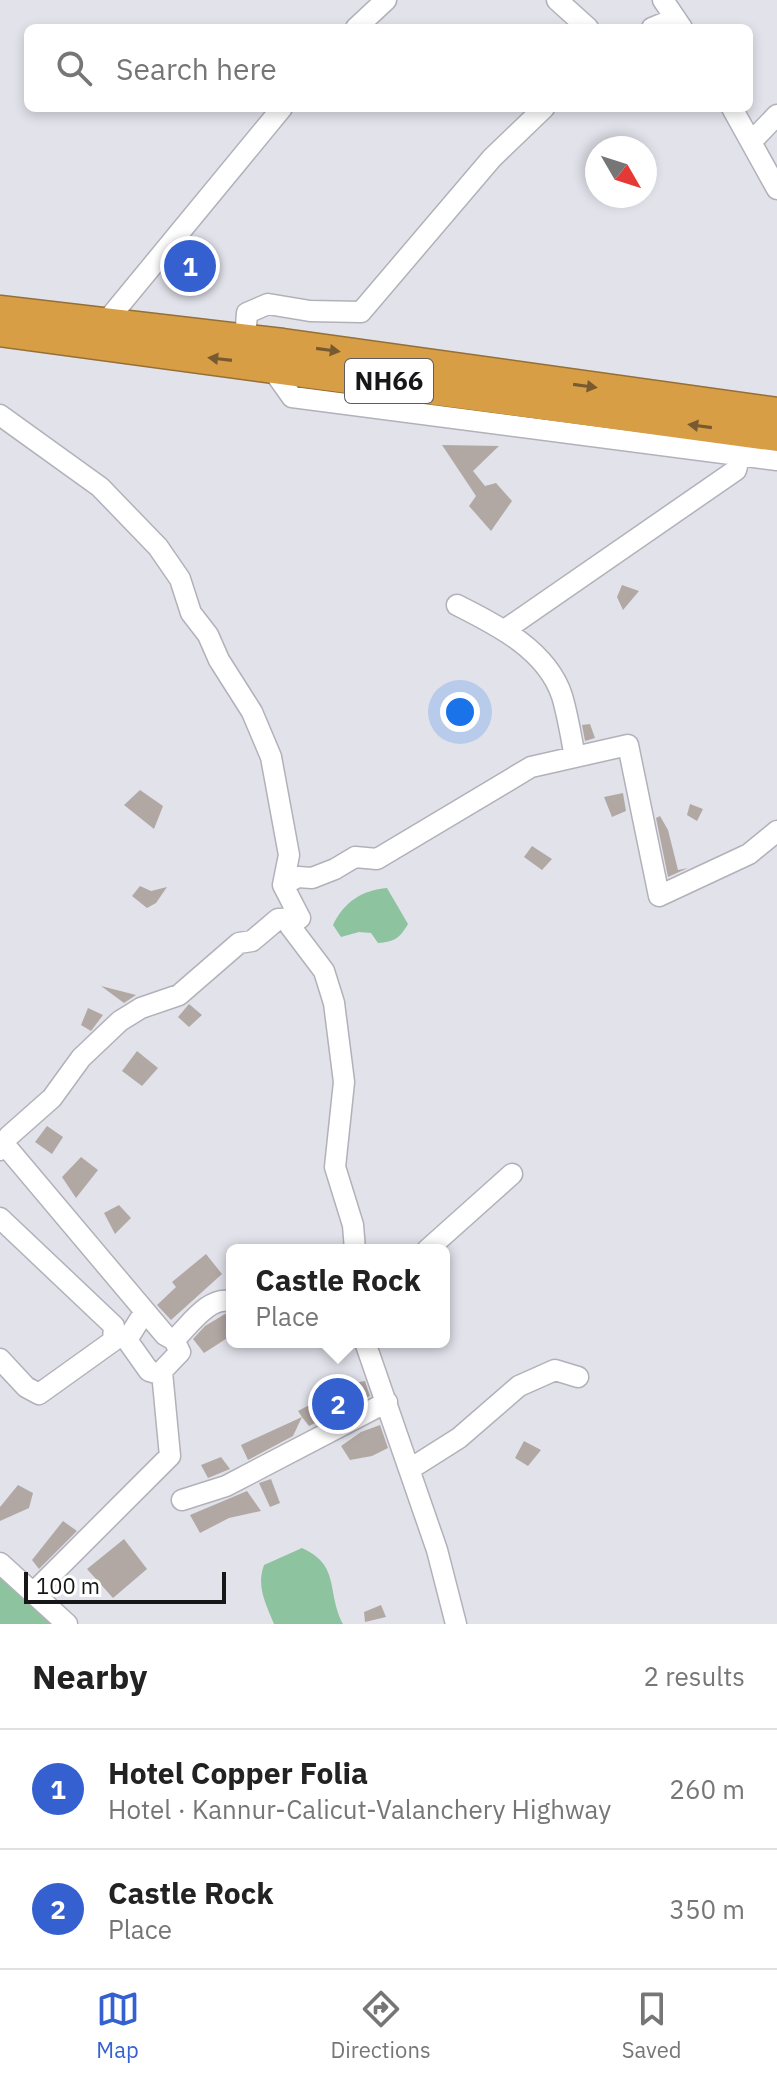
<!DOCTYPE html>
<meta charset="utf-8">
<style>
:root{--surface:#fff;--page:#f2f2f2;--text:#222;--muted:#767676;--line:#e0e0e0;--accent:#3460d0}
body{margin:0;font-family:"IBM Plex Sans",sans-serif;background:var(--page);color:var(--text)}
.compass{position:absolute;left:585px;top:136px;width:72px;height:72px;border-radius:50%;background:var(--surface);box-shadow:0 4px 12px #0003;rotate:129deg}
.scale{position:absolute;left:24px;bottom:20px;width:202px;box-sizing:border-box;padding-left:8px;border:4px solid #17171a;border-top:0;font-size:22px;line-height:28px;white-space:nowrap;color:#17171a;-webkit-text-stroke:6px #fff;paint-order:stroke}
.you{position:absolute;left:460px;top:712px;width:28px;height:28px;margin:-20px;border:6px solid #fff;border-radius:50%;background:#1a73e8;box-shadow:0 0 0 12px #1a73e833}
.badge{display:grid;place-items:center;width:52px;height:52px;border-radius:50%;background:var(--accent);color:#fff;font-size:26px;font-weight:700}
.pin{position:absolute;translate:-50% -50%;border:4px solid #fff;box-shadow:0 2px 8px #0006}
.popup{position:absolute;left:226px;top:1244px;width:224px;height:104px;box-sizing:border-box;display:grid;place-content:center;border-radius:12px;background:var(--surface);filter:drop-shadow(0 2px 6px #0005);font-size:26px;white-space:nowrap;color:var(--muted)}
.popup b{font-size:30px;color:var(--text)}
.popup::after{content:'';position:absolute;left:50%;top:100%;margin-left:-16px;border:16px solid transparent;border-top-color:var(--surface)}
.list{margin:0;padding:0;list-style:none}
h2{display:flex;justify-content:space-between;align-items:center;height:104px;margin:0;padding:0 32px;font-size:34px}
h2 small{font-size:26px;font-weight:400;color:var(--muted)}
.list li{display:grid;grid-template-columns:52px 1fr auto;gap:24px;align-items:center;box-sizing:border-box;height:120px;padding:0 32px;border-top:2px solid var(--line)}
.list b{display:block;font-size:30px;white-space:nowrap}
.list p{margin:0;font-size:26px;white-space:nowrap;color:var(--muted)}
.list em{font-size:26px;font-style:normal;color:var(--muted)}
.icon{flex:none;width:44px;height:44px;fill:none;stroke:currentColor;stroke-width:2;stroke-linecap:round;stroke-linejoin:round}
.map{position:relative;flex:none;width:777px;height:1624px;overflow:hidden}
.search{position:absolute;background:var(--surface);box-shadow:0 4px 12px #0003;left:24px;right:24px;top:24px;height:88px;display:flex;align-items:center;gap:20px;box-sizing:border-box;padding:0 28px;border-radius:12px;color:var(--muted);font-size:30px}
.sheet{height:344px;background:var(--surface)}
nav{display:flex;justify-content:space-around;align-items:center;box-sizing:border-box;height:112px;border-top:2px solid var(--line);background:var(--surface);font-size:22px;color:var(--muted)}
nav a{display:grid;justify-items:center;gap:4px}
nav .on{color:var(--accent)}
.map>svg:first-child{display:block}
.green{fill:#8dc39e}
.building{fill:#b1a8a3}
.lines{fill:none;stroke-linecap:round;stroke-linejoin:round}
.minor-casing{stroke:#b2b1ba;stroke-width:23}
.highway-casing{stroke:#946f36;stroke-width:33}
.minor{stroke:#fff;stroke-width:20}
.highway{stroke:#d89e45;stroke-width:30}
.oneway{fill:#785a30}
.labels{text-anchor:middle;stroke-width:6;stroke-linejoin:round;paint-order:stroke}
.shield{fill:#fff;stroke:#5d5d5f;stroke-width:2}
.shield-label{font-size:26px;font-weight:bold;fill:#17171a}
</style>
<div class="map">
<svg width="777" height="1624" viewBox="0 0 777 1624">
<rect width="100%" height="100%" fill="#e2e2eb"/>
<path class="green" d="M387,888l21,36c-8,14 -14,18 -30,19l-7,-10 -12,-1 -18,5 -8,-12c11,-23 29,-35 54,-37z
M302,1548c39,18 24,43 41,76h-69c-8,-20 -18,-37 -10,-59z
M0,1573l58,51h-58z"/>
<path class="building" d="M442,445l57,1 -26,25 12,15 11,-3 16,18 -21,30 -22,-25 7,-10z
M622,585l17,6 -16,19 -6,-13z
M590,724l5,14 -10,3 -3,-16z
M140,790l23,16 -9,23 -30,-24z
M623,793l3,18 -14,6 -8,-20z
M690,804l13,5 -6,12 -10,-6z
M660,816l8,14 10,40 10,-2 -20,9 -12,-59z
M532,846l20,13 -10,11 -18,-13z
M140,886l11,5 16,-4 -11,16 -9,5 -15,-12z
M101,986l35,9 -12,8z
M189,1004l13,11 -13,12 -11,-10z
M88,1008l15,7 -12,16 -10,-6z
M137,1051l21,17 -16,18 -20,-15z
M47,1126l16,11 -11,17 -17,-12z
M81,1157l17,13 -22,28 -14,-21z
M119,1205l12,13 -16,16 -11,-21z
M206,1254l16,20 -51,46 -14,-15 19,-18 -4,-5z
M225,1314l7,1v20l-28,18 -11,-14 12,-13z
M365,1381l5,15 -61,30 -7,-9 -9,19 -45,24 -7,-15 61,-28 -4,-6 19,-10 1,3 30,-20z
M380,1425l8,23 -16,8 -22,4 -9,-14 20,-14z
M524,1441l17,9 -13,16 -13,-8z
M221,1457l9,12 -22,9 -7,-13z
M271,1479l9,24 -10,4 -11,-24z
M18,1485l15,8 -4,15 -29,13v-14z
M247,1491l14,20 -32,7 -29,15 -10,-18z
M63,1521l14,10 -38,38 -7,-9z
M124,1539l23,30 -34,29 -26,-29z
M381,1605l5,12 -21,5 -1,-10z"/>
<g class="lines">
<defs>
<path id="minor" d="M557,0l31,28
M663,0l19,28
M356,28l30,-28
M652,28l22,-9
M732,108l45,81
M752,141l25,-26
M105,323l177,-215
M245,339l2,-26 21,-9 42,7 51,1 131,-154 52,-50
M270,366l22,31 485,63
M0,415l100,72 58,60 22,32 11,34 17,22 11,25 33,52 19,45 18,98 -6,30 17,33
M457,605c40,20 90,45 105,91 6,20 9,41 13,61
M506,629l230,-159 4,-15
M283,885l15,-8 14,1 23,-9 20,-12 22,2 154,-92 97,-22 31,151 90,-42 28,-23
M300,918l-10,8 34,45 10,32 10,79 -9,85 18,58 2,25
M4,1144l161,191 9,5c15,-14 36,-46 58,-38
M0,1150l9,-14 43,-38 29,-40 39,-37 21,-13 38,-13 60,-52 13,-2 26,-22 22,-1
M0,1218l114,108 -1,15 -74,53 -13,-7 -26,-28
M427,1250l85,-76
M145,1311l-18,29 22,31 10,3 21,-22 -6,-12
M365,1342l72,208 19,74
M410,1469l49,-31 60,-52 36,-16 23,7
M182,1500l44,-14 161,-84
M0,1563l67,61
M33,1593l137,-137 -8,-84"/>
<path id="highway" d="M0,311l283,33 494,69
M0,331l777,105"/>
</defs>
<use href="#minor" class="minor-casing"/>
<use href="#highway" class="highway-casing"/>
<use href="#minor" class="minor"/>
<use href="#highway" class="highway"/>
</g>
<defs><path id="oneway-solid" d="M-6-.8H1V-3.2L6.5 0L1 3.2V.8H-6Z" transform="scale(2)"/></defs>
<g class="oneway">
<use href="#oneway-solid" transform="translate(328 350) rotate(8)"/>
<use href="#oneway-solid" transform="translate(220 359) rotate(-173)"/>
<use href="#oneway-solid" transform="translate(585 386) rotate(8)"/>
<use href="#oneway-solid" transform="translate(700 426) rotate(-172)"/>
</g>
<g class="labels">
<rect class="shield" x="345" y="359" width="88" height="44" rx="6"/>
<g class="shield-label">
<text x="389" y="390">NH66</text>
</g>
</g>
</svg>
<svg class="compass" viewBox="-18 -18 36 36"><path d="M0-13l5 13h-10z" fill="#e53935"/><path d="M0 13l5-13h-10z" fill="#767676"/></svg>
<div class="scale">100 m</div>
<div class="you"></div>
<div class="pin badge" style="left:190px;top:266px">1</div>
<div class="pin badge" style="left:338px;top:1404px">2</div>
<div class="popup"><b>Castle Rock</b>Place</div>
<div class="search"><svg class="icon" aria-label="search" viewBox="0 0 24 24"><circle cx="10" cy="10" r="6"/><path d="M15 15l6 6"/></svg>Search here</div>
</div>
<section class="sheet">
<h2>Nearby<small>2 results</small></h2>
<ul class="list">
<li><span class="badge">1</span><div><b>Hotel Copper Folia</b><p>Hotel · Kannur-Calicut-Valanchery Highway</p></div><em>260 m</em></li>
<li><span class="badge">2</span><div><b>Castle Rock</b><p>Place</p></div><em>350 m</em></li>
</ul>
</section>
<nav>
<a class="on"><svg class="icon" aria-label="map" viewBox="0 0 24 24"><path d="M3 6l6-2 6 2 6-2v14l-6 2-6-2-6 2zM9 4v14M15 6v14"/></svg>Map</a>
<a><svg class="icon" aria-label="directions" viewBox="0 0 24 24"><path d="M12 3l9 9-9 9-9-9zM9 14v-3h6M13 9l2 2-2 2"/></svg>Directions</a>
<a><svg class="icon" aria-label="saved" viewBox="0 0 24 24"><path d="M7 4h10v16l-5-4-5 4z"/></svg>Saved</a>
</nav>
